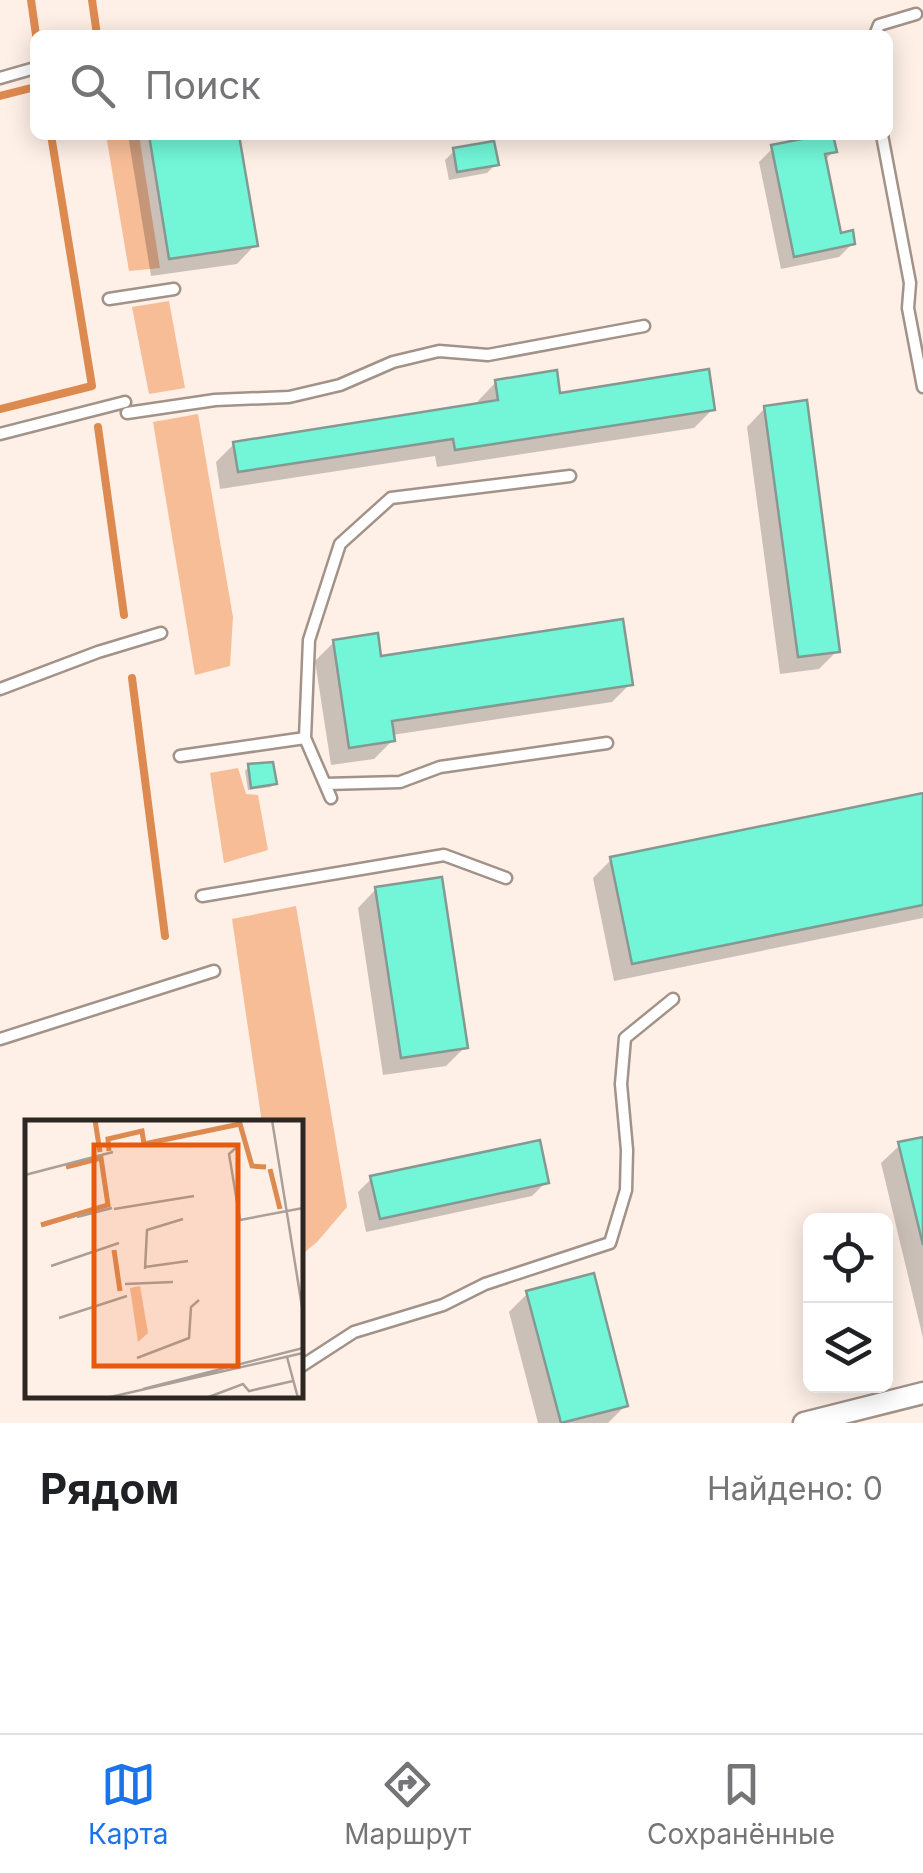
<!DOCTYPE html>
<html lang="ru">
<meta charset="utf-8">
<style>
:root{--surface:#fff;--page:#f2f2f2;--text:#202124;--muted:#757577;--line:#e0e0e0;--accent:#1a73e8}
body{margin:0;font-family:Inter,sans-serif;background:var(--page);color:var(--text)}
.controls{position:absolute;right:30px;bottom:30px;display:grid;overflow:hidden;border-radius:15px;box-shadow:0 5px 25px #0003}
.controls button{width:90px;height:90px;display:grid;place-items:center;padding:0;border:0;border-bottom:2px solid var(--line);background:var(--surface);color:var(--text);font:50px sans-serif}
.list{margin:0;padding:0;list-style:none}
h2{display:flex;justify-content:space-between;align-items:center;height:130px;margin:0;padding:0 40px;font-size:42px}
h2 small{font-size:32px;font-weight:400;color:var(--muted)}
.icon{flex:none;width:55px;height:55px;fill:none;stroke:currentColor;stroke-width:2;stroke-linecap:round;stroke-linejoin:round}
.map{position:relative;flex:none;width:923px;height:1423px;overflow:hidden}
.search{position:absolute;background:var(--surface);box-shadow:0 5px 25px #0003;left:30px;right:30px;top:30px;height:110px;display:flex;align-items:center;gap:25px;box-sizing:border-box;padding:0 35px;border-radius:15px;color:var(--muted);font-size:38px}
.sheet{height:310px;background:var(--surface)}
nav{display:flex;justify-content:space-around;align-items:center;box-sizing:border-box;height:140px;border-top:2px solid var(--line);background:var(--surface);font-size:28px;color:var(--muted)}
nav a{display:grid;justify-items:center;gap:5px}
nav .on{color:var(--accent)}
.map>svg:first-child{display:block}
.green{fill:#f7bd97}
.shadow{fill:#0003}
.lines{fill:none;stroke-linecap:round;stroke-linejoin:round}
.stream{stroke:#dd8a50;stroke-width:8}
.building{fill:#72f6d7;stroke:#859993;stroke-width:2.5}
.service-casing{stroke:#a29288;stroke-width:15}
.minor-casing{stroke:#a29288;stroke-width:25}
.service{stroke:#fff;stroke-width:10}
.minor{stroke:#fff;stroke-width:20}
.inset-river{fill:none;stroke:#dd8a50;stroke-width:5}
.inset-road{fill:none;stroke:#aaa099;stroke-width:2.5}
.view{fill:#e8590c;fill-opacity:0.15;stroke:#e8590c;stroke-width:5}
.inset-edge{fill:none;stroke:#2d2723;stroke-width:5}
</style>
<div class="map">
<svg width="923" height="1423" viewBox="0 0 923 1423">
<rect width="100%" height="100%" fill="#fef0e7"/>
<path class="green" d="M106,135h33l21,133 -31,3z
M169,301l16,87 -36,6 -17,-87z
M198,414l35,203 -3,49 -35,9 -42,-253z
M238,768l8,26 12,1 10,55 -44,13 -14,-90z
M296,906l51,301 -30,35 -17,14v-133h-38l-30,-204z"/>
<path class="shadow" d="M128,135h109l18,110 -18,19 -86,12z
M773,148l61,3 -10,10 15,75 14,7 -14,14 -58,12 -22,-107z
M454,151l42,13 -9,9 -38,7 -4,-20z
M496,382l62,14 155,13 -19,19 -257,39 -2,-11 -215,33 -4,-27 18,-18 245,-38 -1,-5z
M765,408l72,243 -18,18 -39,5 -33,-247z
M334,642l45,16 251,26 -18,18 -220,33 1,5 -19,19 -43,6 -16,-104z
M249,767l25,16 -3,4 -23,3 -3,-19z
M923,796v122l-309,63 -21,-103 18,-18z
M376,889l89,158 -19,19 -63,9 -25,-167z
M923,1139v199l-42,-175 19,-18z
M372,1178l174,4 -14,14 -166,36 -8,-40z
M527,1294l99,111 -18,18h-70l-29,-111z"/>
<g class="lines">
<path class="stream" d="M31,0l5,35
M92,0l5,35
M0,96l35,-9
M0,409l92,-23 -41,-251
M98,427l26,188
M132,678l33,258"/>
</g>
<path class="building" d="M149,135h90l19,111 -89,13z
M822,135h11l4,17 -12,2 16,79 12,-3 2,14 -61,13 -23,-112z
M494,141l5,24 -42,7 -4,-24z
M709,369l6,41 -260,40 -2,-11 -215,33 -5,-30 265,-42 -3,-20 62,-10 3,23z
M807,400l33,252 -42,5 -34,-251z
M623,619l10,66 -241,36 3,20 -46,7 -16,-108 45,-7 3,23z
M273,762l4,22 -26,4 -3,-24z
M923,793v112l-291,59 -22,-107z
M442,877l26,171 -67,10 -26,-171z
M923,1137v108l-25,-103z
M540,1140l9,43 -169,36 -10,-43z
M594,1273l34,133 -67,17 -35,-132z"/>
<g class="lines">
<defs>
<path id="service" d="M875,35l4,-10 37,-11
M0,78l35,-10
M882,135l28,148 -2,25 15,79
M109,299l65,-10
M127,413l88,-13 74,-3 51,-12 53,-23 46,-11 49,4 156,-29
M0,434l125,-32
M0,689l98,-37 63,-19
M180,756l125,-18
M325,784l75,-2 40,-15 167,-24
M331,798l-26,-60 4,-98 31,-96 51,-46 179,-22
M202,896l242,-41 62,23
M0,1039l214,-68
M300,1367l54,-35 89,-27 42,-21 125,-41 16,-53 1,-40 -6,-66 4,-46 48,-39"/>
<path id="minor" d="M804,1423l119,-30"/>
</defs>
<use href="#service" class="service-casing"/>
<use href="#minor" class="minor-casing"/>
<use href="#service" class="service"/>
<use href="#minor" class="minor"/>
</g>
<g transform="translate(25 1120)">
<rect width="278" height="278" fill="#fef0e7"/>
<path d="M115,166l8,47 -10,9 -8,-54z" fill="#f7bd97"/>
<path class="inset-river" d="M70,0l5,32M84,31l-1,-12 34,-8 2,13 96,-20 12,42 14,1M245,49l10,40M16,105l67,-20 -7,-47 -35,9M89,130l6,41"/>
<path class="inset-road" d="M247,0l31,193M212,27l-8,7 11,66 63,-12M0,55l88,-23M89,89l80,-13M52,97l35,-9M26,146l68,-23M120,147l43,-6M120,149l2,-39 36,-11M100,164l48,-2M34,198l68,-22M262,237l11,41M112,238l52,-20 2,-31 8,-7M118,269l160,-41M81,278l197,-45M181,278l37,-14 6,7 44,-10"/>
<path class="view" d="M69,25h144v221h-144z"/>
<rect width="278" height="278" class="inset-edge"/>
</g>
</svg>
<div class="controls">
<button><svg class="icon" aria-label="locate" viewBox="0 0 24 24"><circle cx="12" cy="12" r="6"/><path d="M12 2v4M12 18v4M2 12h4M18 12h4"/></svg></button>
<button><svg class="icon" aria-label="layers" viewBox="0 0 24 24"><path d="M12 4l9 5-9 5-9-5zM3 14l9 5 9-5"/></svg></button>
</div>
<div class="search"><svg class="icon" aria-label="search" viewBox="0 0 24 24"><circle cx="10" cy="10" r="6"/><path d="M15 15l6 6"/></svg>Поиск</div>
</div>
<section class="sheet">
<h2>Рядом<small>Найдено: 0</small></h2>
<ul class="list">
</ul>
</section>
<nav>
<a class="on"><svg class="icon" aria-label="map" viewBox="0 0 24 24"><path d="M3 6l6-2 6 2 6-2v14l-6 2-6-2-6 2zM9 4v14M15 6v14"/></svg>Карта</a>
<a><svg class="icon" aria-label="directions" viewBox="0 0 24 24"><path d="M12 3l9 9-9 9-9-9zM9 14v-3h6M13 9l2 2-2 2"/></svg>Маршрут</a>
<a><svg class="icon" aria-label="saved" viewBox="0 0 24 24"><path d="M7 4h10v16l-5-4-5 4z"/></svg>Сохранённые</a>
</nav>
